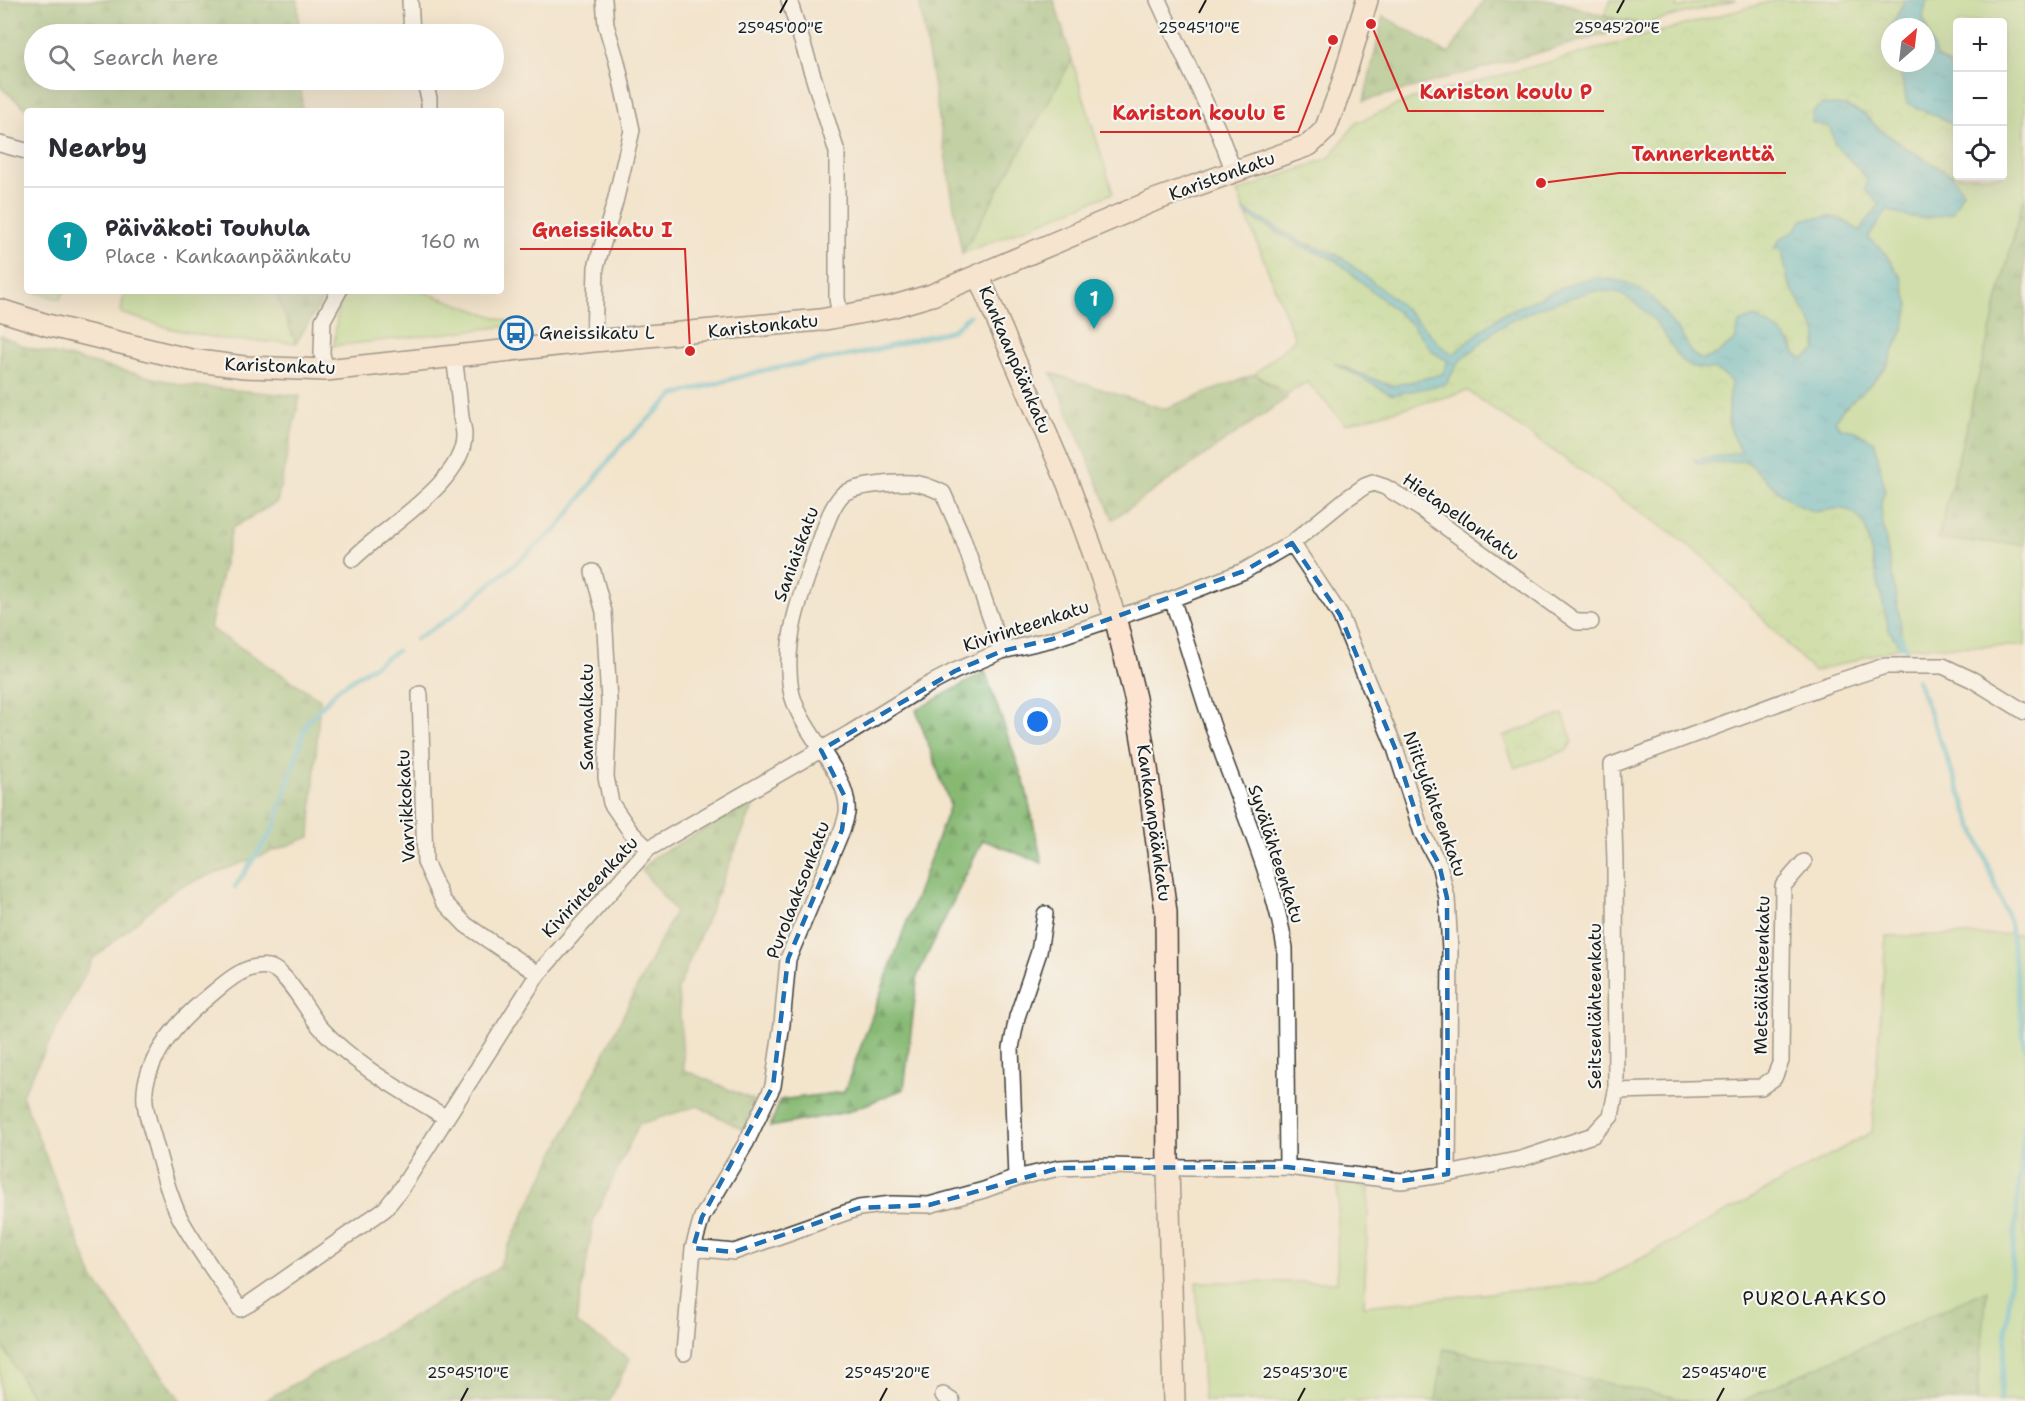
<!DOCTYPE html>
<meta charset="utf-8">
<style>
:root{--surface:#fff;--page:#f2f2f3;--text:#2b2b33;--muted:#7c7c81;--line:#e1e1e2;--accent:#111827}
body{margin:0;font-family:"Shantell Sans",sans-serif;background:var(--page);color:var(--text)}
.controls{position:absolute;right:18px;top:18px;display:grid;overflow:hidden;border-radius:6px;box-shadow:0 6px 24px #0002}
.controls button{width:54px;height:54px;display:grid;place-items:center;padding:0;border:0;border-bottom:2px solid var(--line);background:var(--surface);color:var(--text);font:30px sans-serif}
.compass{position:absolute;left:1881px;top:18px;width:54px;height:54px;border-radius:50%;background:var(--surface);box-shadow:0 6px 24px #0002;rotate:28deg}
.you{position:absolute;left:1038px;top:722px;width:21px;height:21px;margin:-15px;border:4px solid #fff;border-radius:50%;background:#1a73e8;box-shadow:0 0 0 9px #1a73e833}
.badge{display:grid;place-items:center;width:39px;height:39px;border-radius:50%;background:var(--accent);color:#fff;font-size:20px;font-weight:700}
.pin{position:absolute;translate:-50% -50px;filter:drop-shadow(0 2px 3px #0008)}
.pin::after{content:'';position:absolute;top:32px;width:21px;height:18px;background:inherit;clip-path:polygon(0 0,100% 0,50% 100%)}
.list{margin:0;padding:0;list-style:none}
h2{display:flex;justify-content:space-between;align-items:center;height:78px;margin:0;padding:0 24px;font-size:26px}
h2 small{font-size:20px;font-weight:400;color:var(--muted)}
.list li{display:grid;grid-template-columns:39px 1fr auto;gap:18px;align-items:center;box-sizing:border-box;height:108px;padding:0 24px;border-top:2px solid var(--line)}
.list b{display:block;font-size:22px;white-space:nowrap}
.list p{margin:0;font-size:20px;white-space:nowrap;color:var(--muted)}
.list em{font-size:20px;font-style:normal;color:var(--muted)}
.icon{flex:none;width:33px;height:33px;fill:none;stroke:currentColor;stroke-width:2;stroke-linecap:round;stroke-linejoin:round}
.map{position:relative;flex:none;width:2025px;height:1401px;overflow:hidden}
.search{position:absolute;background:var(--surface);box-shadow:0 6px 24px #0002;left:24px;top:24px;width:480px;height:66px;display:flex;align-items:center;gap:15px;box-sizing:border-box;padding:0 21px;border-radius:33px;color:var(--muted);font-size:22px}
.panel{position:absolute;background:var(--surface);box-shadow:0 6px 24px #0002;left:24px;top:108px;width:480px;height:186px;border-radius:6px}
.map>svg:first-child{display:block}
.grass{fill:#aad986;stroke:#637a51;stroke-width:1.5}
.forest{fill:url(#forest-firs);stroke:#526a48;stroke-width:1.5}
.park{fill:url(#park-crowns);stroke:#637a51;stroke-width:1.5}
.water{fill:url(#water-ripples);stroke:#346a73;stroke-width:1.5}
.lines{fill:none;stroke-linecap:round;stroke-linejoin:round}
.stream{stroke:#4db7ca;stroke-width:5}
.street-casing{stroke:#3c3a36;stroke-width:18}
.secondary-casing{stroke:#3c3a36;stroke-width:24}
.street{stroke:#fff;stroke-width:15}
.secondary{stroke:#fde4d1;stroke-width:21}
.marked{fill:none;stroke:#1f6fb2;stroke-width:4.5;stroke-dasharray:12 8;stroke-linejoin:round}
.ticks{fill:none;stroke:#1c1c1c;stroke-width:2}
.labels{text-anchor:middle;stroke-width:4.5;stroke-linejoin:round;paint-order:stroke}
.street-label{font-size:18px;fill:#1c1c1c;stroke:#f6f6f2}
.poi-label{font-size:18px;fill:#1c1c1c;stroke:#f6f6f2;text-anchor:start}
.neighbourhood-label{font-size:20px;letter-spacing:1.5px;fill:#1c1c1c;stroke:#f6f6f2}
.ticks-label{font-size:15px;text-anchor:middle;fill:#1c1c1c;stroke:#f6f6f2;stroke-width:4.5;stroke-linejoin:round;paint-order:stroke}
.leader{fill:none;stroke:#d62828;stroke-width:2}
.callout-dot{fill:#d62828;stroke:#f6f6f2;stroke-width:2}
.callout-label{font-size:20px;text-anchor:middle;font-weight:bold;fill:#d62828;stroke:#f6f6f2;stroke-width:4.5;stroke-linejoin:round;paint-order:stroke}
</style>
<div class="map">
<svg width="2025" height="1401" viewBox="0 0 2025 1401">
<defs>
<pattern id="forest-firs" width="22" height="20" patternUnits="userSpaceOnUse" patternTransform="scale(1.5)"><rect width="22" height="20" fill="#87b973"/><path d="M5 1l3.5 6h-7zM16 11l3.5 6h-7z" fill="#749e63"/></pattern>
<pattern id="park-crowns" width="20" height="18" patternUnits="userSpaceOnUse" patternTransform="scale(1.5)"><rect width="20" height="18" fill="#aad986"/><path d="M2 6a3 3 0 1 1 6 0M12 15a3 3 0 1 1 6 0" fill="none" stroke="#92ba73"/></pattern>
<pattern id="water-ripples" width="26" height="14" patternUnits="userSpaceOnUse" patternTransform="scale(1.5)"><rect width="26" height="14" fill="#4db7ca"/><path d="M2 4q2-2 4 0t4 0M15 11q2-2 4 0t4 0" fill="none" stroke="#3f94a3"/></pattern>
</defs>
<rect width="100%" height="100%" fill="#f6f6f2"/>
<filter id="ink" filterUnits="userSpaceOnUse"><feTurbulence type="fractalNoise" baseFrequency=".0167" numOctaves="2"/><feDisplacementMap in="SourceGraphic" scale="12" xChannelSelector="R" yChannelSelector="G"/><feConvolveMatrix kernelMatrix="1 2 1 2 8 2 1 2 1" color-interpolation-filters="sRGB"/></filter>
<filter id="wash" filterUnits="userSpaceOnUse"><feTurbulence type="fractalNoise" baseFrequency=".008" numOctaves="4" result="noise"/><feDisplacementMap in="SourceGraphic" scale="24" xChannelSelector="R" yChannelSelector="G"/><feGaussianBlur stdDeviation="1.35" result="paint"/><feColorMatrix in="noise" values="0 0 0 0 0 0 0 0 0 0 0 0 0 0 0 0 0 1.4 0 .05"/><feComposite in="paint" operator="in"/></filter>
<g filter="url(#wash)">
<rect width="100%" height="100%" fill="#f3e4cc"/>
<path class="grass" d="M1610,0h68l-2,8 33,-8h27l-94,24 -38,-8z
M1927,0h96l2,3v194l-4,10 -83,333 87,4v102l-125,1 1,-21 -19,-107 -1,-17 4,-12 -30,-59 -15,-3 -5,-7 8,-12 44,-43 17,-39 5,-22 -7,-26 -19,-29 -16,-12 20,-29 76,-16 -10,-17 -1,-53 5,-15 1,68h44v-154h-44l-1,64 -8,-22 -13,-8 -13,-39z
M1072,60l41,133 -151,61z
M30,291h35l-5,8z
M124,291h151l21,52 -69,-3 -55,-11 -51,-16z
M348,291h73l97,34 -184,21 4,-40z
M2025,934v467h-48l9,-110 -244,110h-50l-248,-52 -8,52h-232l-8,-119h141l1,-98 31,3 -5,119 234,-24 274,-150 14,-196z
M0,1341l5,7 29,53h-34z"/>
<path class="forest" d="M0,0h298l1,34h-265v46h267l1,31h-273l-29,-24z
M919,0h135l18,60 -110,194z
M1490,0h64l56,18 32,6 -278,77 19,-85 66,38 34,-53z
M2025,197v347l-87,-4 83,-333z
M275,291h53l-32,52z
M0,335l26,12 157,38 117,11 -23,106 -45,26 -22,100 110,71 -10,138 -134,51 -83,71 -71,136 71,183 88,123h-147l-34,-60z
M1051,373l113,36 91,-35 32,24 -174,121z
M985,672l40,113 17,78 -59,-23 -65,134 -14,115 -57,23 -77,15 10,-27 64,-8 106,-287 -34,-95z
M755,802l-77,187 6,81 72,31 -13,29 -45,-24 -59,18 -45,95 -18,104 54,36 -21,42h-345l233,-132 178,-358 -33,-41 13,-14z
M1987,1290l-10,111h-235z
M1444,1349l248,52h-256z"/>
<path class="park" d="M1776,0h129l-21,39 6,3v21h8l10,40 44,20 1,53 -47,-28 -29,-21 -13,-13 -19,-8 -23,-2 -9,8 17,15 5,17 32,34 14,25 -21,28 -18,-12 -15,-3 -46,22 -6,10 7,3 6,31 29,51 -1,17 -13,9 -8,-5 -3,-11 -53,-20 -4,17 -18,14 7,21 7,7 -3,41 86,89c14,-2 36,-8 46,5 3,3 5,9 6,13l23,100 11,17 -86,25 -112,-117 -234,-164 -123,33 -38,-42 -20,12 -32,-20 40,-35 -58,-147 92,-34 27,-35 50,-22z
M1563,714l10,27 -6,9 -52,18 -12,-32z"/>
<path class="water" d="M1905,0h22l-4,17 13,39 13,8 8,22v22l-5,15 -45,-20 -9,-40h28v-36h-35z
M1822,104l23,2 19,8 13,13 29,21 47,28 10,16 -11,21c-25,7 -42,7 -65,-3l-19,28 15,12 19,29 7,26 -5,22 -17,39 -20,22 -24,21 -8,12 5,7 15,3 20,11 10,48 -4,12 1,17 19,107 -1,21 -11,-17 -23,-100c-9,-20 -18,-23 -40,-20 -4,1 -9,2 -13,1 -27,-8 -47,-32 -67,-50l-49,3 -4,-4 49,-8c-18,-23 -13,-42 -11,-70l-7,-7 -8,-5 -25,-3 -10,-7 -25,-38 -20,-19 -19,-11 -25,-1 -50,16 -30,13 -16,10 -37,32 -13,22 -54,11 -58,-32 57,23 51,-12 6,-13 -14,-8 -22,-28 -75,-64 -36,-15 -56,-32 -2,-5 59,33 36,13 54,42 31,29 17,19 13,9 49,-40 73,-32 23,-4 28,4 27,16 32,42 6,13 11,7 15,-6 18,-14 4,-17 15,-6c18,10 35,16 41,37l8,5 13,-9 1,-17 -29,-51 -6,-31 -8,-3 7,-10 12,-6 11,-13c29,-4 32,-3 56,12l20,-28 -15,-13 2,-12 -32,-34 -5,-17 -18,-4 1,-11z"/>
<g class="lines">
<path class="stream" d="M416,639l35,-22 107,-89 61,-81 55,-52 91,-25 98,-17 90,-23 16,-14
M1900,647l1,-11 7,19
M1917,680l93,243 15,124
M235,887l39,-59 33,-106 32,-34 58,-37
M2000,1401l25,-280"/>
</g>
</g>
<g filter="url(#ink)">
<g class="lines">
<defs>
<path id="street" d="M410,0l2,34
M789,0l48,152v146l3,19
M1158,0l60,130 16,42
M424,80l5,18v13
M0,144l26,7
M594,341l2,-74 19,-65 17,-72 -15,-68 -11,-37 -2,-25
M326,370l-4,-16 1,-34 16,-29
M1292,543l48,72 55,133 27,85 17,31 8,34 3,52 -2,224
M353,559c30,-31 112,-77 111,-124 0,-6 -2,-12 -3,-18 -2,-20 -4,-40 -7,-60
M593,572l11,40 5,90 -3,75 5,26 19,28 18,18
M1172,599c17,49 30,99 48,148 23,66 54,132 65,201l2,219
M420,694l5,168 18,39 23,24 72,49
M1616,1091l145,-4 13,-9 7,-17 2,-175 21,-24
M445,1117c-43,-26 -91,-52 -125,-90 -12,-14 -34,-58 -52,-60 -26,-4 -48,21 -66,35 -24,20 -49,50 -56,81 -4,19 2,35 7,53 8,27 14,56 27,82 17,31 40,61 60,91l9,-5 136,-95 16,-20 137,-215 110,-125 202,-116 74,-46 31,-16 47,-20 51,-12 119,-40 72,-28 48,-28 54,-44 19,-13 8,-3 12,4 33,20 159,115h14
M1016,1178l-5,-130 6,-31 22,-65 6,-38
M693,1248l41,4 125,-44 33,-4 37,1 55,-15 32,-12 43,-10 50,-2 79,2 99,-1 114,14 47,-7 73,-15 72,-24 18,-19 5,-25 -1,-229 -3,-97 215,-80 58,-19h58l30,14 52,32
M684,1353l9,-105 9,-31 44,-74 27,-57 9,-62 6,-65 54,-129c2,-5 4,-12 5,-17 4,-40 -49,-82 -56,-123 -9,-51 11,-99 28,-146 6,-16 11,-36 23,-49 10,-10 56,-13 71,-12 11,1 20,5 30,10l19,43 40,115
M943,1395l9,6"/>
<path id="secondary" d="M978,275l90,209 24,65 23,68 20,81 12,70 19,144 2,256 6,233
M0,310l47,15 144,35 53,7 82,3 268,-29 226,-21 71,-13 41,-12 223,-95 154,-55 16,-15 16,-42 26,-88"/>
</defs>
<use href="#street" class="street-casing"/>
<use href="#secondary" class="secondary-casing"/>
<use href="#street" class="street"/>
<use href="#secondary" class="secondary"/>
</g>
</g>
<path d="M0 0H2025V1401H0ZM1292,543l48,72 55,133 27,85 17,31 8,34 1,276 -47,7 -114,-14 -228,1 -130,37 -70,3 -125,44 -41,-4 9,-31 71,-131 15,-127 54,-129 4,-31 -25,-49 134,-79 47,-20 51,-12 191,-68z" fill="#f3e4cc" fill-opacity=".55" fill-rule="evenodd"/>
<path class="marked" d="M1292,543l48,72 55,133 27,85 17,31 8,34 1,276 -47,7 -114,-14 -228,1 -130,37 -70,3 -125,44 -41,-4 9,-31 71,-131 15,-127 54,-129 4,-31 -25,-49 134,-79 47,-20 51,-12 191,-68z"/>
<path class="ticks" d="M780,13l7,-13M1199,13l7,-13M1617,13l7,-13M461,1401l7,-13M880,1401l7,-13M1298,1401l7,-13M1717,1401l7,-13"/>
<defs>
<symbol id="bus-ring" viewBox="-11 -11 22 22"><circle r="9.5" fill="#f6f6f2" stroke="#1f6fb2" stroke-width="1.5"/><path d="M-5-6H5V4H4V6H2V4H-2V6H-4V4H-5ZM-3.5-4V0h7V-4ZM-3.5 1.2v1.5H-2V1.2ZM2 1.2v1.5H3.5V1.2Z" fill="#1f6fb2"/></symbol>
</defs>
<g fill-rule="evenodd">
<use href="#bus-ring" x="497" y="314" width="38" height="38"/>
</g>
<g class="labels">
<g class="street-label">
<text transform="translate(1222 176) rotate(-20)" y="6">Karistonkatu</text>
<text transform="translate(763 326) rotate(-6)" y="6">Karistonkatu</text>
<text transform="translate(1015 360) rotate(67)" y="6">Kankaanpäänkatu</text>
<text transform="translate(280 366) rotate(2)" y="6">Karistonkatu</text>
<text transform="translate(1461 517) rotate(35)" y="6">Hietapellonkatu</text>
<text transform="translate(796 554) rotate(-70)" y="6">Saniaiskatu</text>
<text transform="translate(1026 626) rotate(-18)" y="6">Kivirinteenkatu</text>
<text transform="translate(587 717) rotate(-90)" y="6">Sammalkatu</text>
<text transform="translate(1435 804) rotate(70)" y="6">Niittylähteenkatu</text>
<text transform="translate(406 806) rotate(-93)" y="6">Varvikkokatu</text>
<text transform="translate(1154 823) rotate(82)" y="6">Kankaanpäänkatu</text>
<text transform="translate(1276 854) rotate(72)" y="6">Syvälähteenkatu</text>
<text transform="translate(590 887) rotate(-47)" y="6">Kivirinteenkatu</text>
<text transform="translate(798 890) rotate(-69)" y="6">Purolaaksonkatu</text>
<text transform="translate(1762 975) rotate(-89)" y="6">Metsälähteenkatu</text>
<text transform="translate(1595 1006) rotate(-90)" y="6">Seitsenlähteenkatu</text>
</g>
<g class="poi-label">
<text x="539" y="339">Gneissikatu L</text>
</g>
<g class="neighbourhood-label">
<text x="1815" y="1305">PUROLAAKSO</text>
</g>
</g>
<g class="ticks-label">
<text x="780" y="33">25°45'00"E</text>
<text x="1199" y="33">25°45'10"E</text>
<text x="1617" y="33">25°45'20"E</text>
<text x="468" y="1378">25°45'10"E</text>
<text x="887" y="1378">25°45'20"E</text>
<text x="1305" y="1378">25°45'30"E</text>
<text x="1724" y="1378">25°45'40"E</text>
</g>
<path class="leader" d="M1371 24L1408 111H1604M1333 40L1298 132H1100M1541 183L1619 173H1786M690 351L685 249H520"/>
<g class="callout-dot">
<circle cx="1371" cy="24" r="6"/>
<circle cx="1333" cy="40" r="6"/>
<circle cx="1541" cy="183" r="6"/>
<circle cx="690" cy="351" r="6"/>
</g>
<g class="callout-label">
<text x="1506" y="99">Kariston koulu P</text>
<text x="1199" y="120">Kariston koulu E</text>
<text x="1703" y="161">Tannerkenttä</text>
<text x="602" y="237">Gneissikatu I</text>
</g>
</svg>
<div class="controls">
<button>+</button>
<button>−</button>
<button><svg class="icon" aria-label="locate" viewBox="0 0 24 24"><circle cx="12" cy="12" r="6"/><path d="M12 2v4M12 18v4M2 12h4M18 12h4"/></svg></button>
</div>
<svg class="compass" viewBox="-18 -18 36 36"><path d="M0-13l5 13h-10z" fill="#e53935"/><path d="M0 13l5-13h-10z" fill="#7c7c81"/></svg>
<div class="you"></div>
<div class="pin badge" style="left:1094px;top:329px;background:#0f9aa8">1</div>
<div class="search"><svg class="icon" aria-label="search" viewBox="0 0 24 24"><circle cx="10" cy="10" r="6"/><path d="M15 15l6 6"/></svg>Search here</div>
<section class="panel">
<h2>Nearby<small></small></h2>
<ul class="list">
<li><span class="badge" style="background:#0f9aa8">1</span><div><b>Päiväkoti Touhula</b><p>Place · Kankaanpäänkatu</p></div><em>160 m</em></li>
</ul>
</section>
</div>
